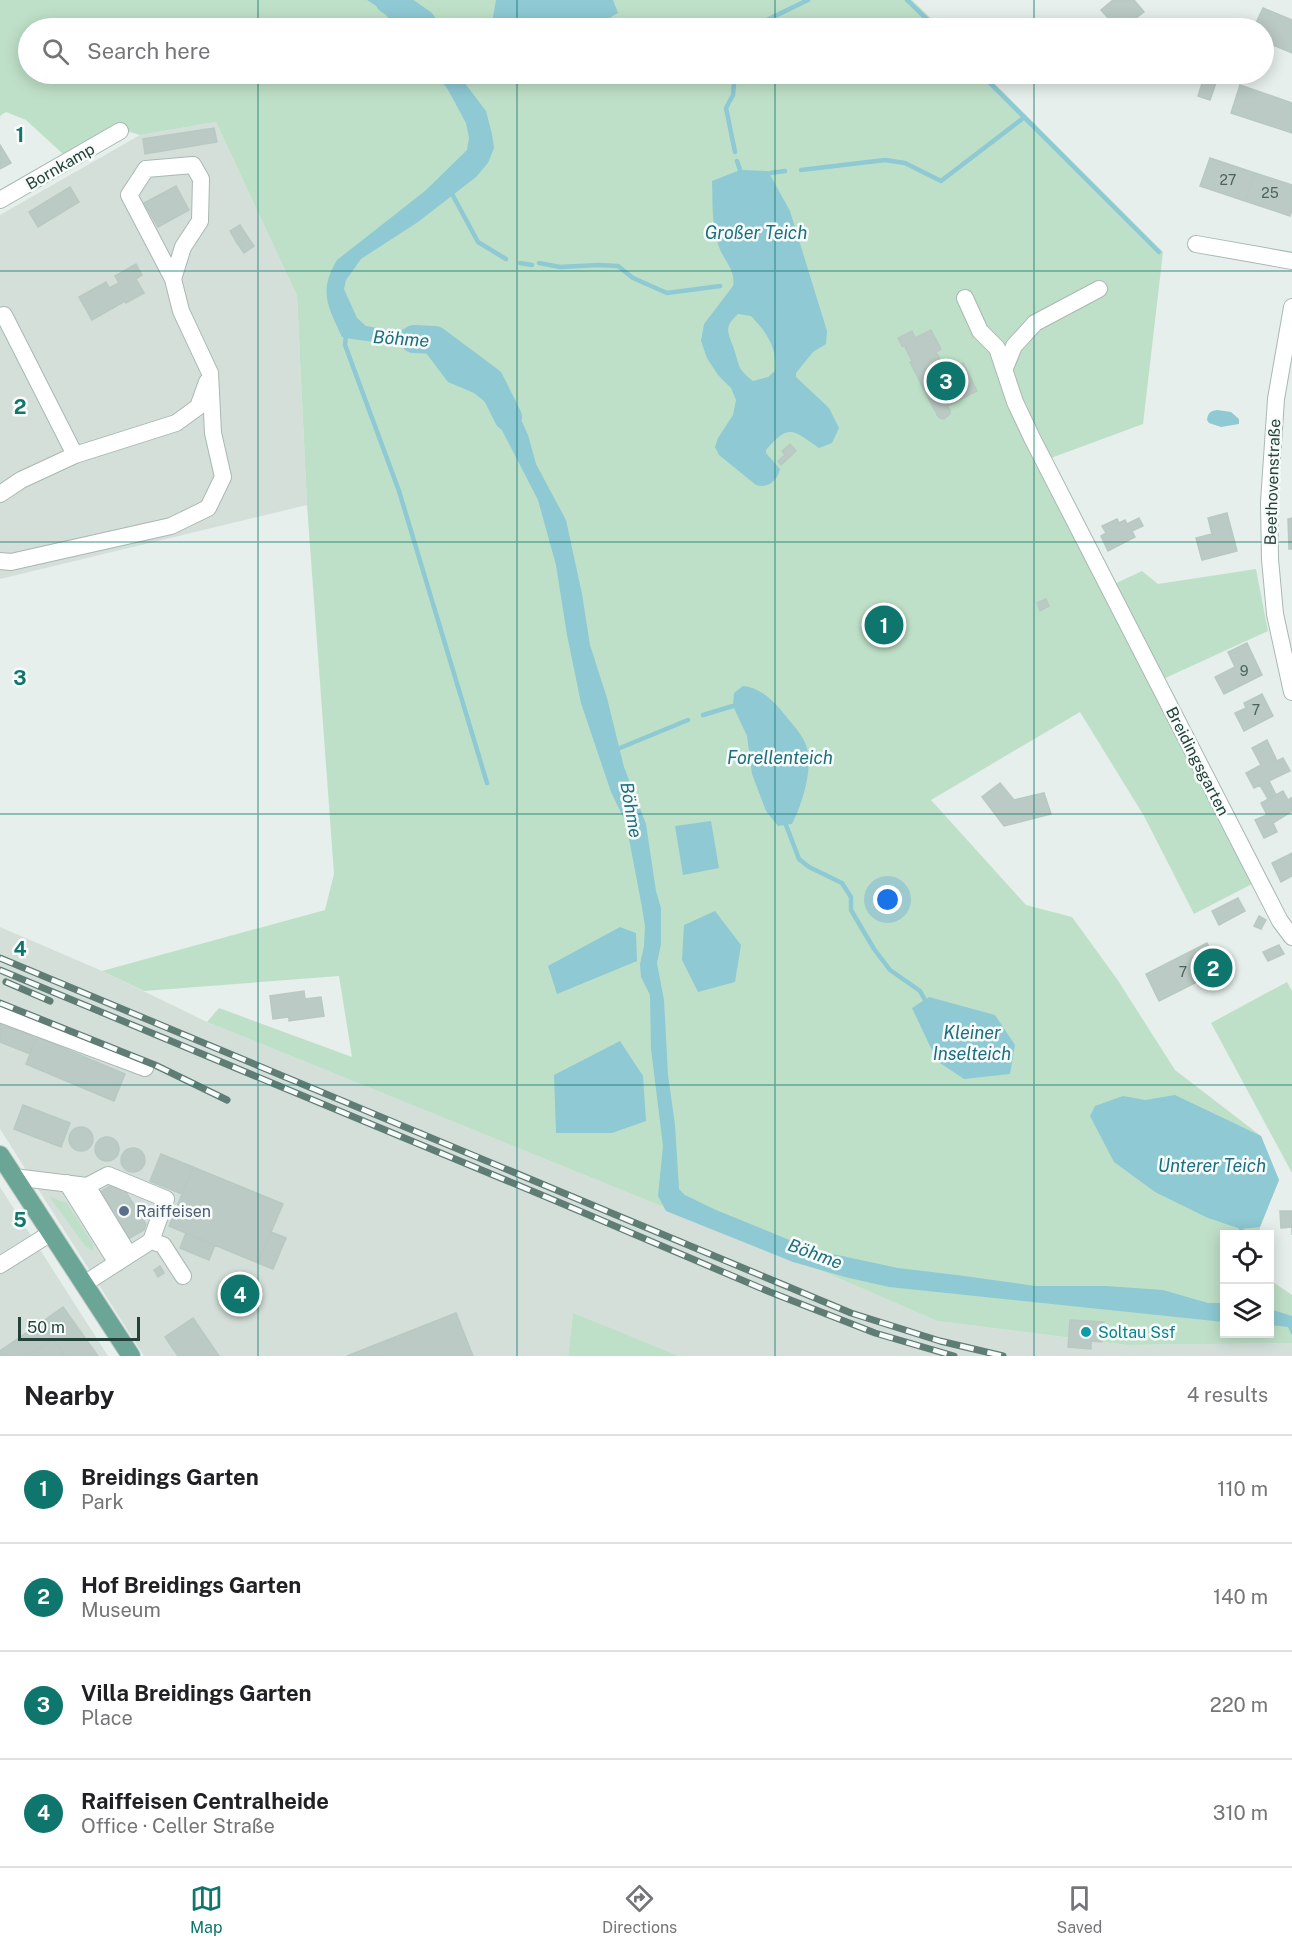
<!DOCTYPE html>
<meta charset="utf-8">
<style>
:root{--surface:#fff;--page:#f2f2f2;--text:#202124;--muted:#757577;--line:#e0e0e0;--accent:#0f766e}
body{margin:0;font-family:"Public Sans",sans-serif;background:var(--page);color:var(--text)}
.controls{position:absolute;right:18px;bottom:18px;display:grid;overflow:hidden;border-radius:0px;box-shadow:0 3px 15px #0003}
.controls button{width:54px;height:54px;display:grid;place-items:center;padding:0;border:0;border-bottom:2px solid var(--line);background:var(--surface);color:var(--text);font:30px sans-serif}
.scale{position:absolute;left:18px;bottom:15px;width:122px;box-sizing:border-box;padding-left:6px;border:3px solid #24423a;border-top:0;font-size:16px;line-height:21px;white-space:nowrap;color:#24423a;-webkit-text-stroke:4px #f7fbf9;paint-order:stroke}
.you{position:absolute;left:888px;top:900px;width:21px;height:21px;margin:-15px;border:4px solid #fff;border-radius:50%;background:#1a73e8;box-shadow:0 0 0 9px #1a73e833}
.badge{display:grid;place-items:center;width:39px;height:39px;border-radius:50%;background:var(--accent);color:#fff;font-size:20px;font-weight:700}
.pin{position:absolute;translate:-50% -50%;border:3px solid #fff;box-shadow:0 2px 6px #0006}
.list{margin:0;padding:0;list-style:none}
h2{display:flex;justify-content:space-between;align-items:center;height:78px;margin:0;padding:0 24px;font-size:26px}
h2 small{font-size:20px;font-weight:400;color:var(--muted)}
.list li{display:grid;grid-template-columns:39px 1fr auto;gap:18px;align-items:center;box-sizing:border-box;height:108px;padding:0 24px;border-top:2px solid var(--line)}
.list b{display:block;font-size:22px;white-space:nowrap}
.list p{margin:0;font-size:20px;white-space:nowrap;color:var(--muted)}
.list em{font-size:20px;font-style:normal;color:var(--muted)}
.icon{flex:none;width:33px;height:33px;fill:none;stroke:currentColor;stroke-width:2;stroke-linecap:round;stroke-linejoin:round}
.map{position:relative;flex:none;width:1292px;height:1356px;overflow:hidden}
.search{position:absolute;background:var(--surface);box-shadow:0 3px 15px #0003;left:18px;right:18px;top:18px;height:66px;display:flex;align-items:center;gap:15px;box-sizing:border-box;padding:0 21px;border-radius:33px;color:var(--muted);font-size:22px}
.sheet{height:510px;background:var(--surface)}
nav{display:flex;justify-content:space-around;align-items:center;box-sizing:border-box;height:84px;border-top:2px solid var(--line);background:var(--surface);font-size:16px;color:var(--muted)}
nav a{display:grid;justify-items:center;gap:3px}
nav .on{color:var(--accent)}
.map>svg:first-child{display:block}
.built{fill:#d4dfda}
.green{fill:#bfe0c8}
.water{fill:#8ec9d4;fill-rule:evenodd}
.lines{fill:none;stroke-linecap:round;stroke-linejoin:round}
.stream{stroke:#8ec9d4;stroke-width:4.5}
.river{stroke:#8ec9d4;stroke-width:28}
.building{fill:#bbcac4;stroke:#b8c9c2;stroke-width:1.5}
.minor-casing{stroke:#a8b8b2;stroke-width:18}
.major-casing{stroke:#c2cac8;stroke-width:20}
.minor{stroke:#fff;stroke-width:16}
.major{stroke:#6aa596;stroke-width:18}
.rail-casing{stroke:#5f7d75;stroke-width:7}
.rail{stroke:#f7fbf9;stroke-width:4.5;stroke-dasharray:14;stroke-linecap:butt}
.grid{fill:none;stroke:#0f766e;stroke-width:1.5;stroke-opacity:0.55}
.service-dot{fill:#5c6f8a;stroke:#f7fbf9;stroke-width:2}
.culture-dot{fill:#0f9aa8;stroke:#f7fbf9;stroke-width:2}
.labels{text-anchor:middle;stroke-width:5;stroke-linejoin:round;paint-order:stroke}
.number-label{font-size:14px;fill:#4a645c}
.street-label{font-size:16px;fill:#24423a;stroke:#f7fbf9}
.service-label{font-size:16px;fill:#4e5e75;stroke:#f7fbf9;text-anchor:start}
.culture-label{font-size:16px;fill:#0d838f;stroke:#f7fbf9;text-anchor:start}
.water-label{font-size:18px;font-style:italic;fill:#1c6f80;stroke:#f7fbf9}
.grid-label{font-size:20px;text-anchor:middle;font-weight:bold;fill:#0f766e;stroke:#f7fbf9;stroke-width:5;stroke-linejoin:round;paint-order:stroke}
</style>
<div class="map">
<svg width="1292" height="1356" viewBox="0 0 1292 1356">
<rect width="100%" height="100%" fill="#e6efeb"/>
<path class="built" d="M216,122l81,174 10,209 -307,74v-364l140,-80z
M0,927l102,44 105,51 617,250 113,49 190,24 165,-2v13h-613l-106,-42 -5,42h-424l-144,-227z
M0,1187l108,169h-108z"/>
<path class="green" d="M0,0h912l29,28h-913v46h957l178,178 -20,172 -92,34 201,426 -58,30 -50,-98 -64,-104 -149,88 95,105 46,12 45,62 58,91 86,66 18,44 -19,47 -1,7h-35v100h46v-54l22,15v48l-165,2 -190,-24 -113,-49 -617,-250 12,-14 133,49 -13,-81 -195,15 -42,-20 223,-61 9,-36 -27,-369 -10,-209 -81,-174 -76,13 -20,-6 -57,25 -37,-34 -20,-8 -6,4z
M1256,569l12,62 -107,49 -49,-95 30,-14 16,13z
M1287,982l5,9v182l-81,-150z
M49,1196l11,5 6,1 27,42v7l-8,-5z
M573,1313l106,43h-111z"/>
<path class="water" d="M367,0h24l19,16 9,12h-22l-16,-19z
M496,0h117l5,13 -26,15h-101z
M435,74h23l28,37 6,23 2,14 -6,15 -12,14 -58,45 -57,37 -15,21 -2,9 13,29 9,8 22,4 22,-1 22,5 11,9 12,15 41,29 23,28 9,20 8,29 30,56 16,74 8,51 17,53 17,69 22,57 10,67 5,17v36l-4,19 7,37 4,75 7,50 4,64 6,6 31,15 98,40 84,18 59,7 78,11h71l57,4 45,13h16v19l-335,-35 -44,-10 -52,-15 -127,-51 -8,-15 5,-50 -12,-97 -1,-54 -9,-18 -1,-13 4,-18 1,-20 -4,-24 -15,-79 -15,-31 -30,-89 -14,-68 -11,-70 -18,-65 -49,-95 -15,-12 -26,-11 -28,-37c-26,-3 -52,-2 -78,-8 -14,-31 -24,-45 -5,-77l88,-69 42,-41 2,-12 -3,-15 -19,-35z
M740,170l28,1 22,40 37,120 -1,13 -13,8 -17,21v4l33,31 10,20 -7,15 -13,5c-26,-18 -30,-25 -53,2v3l14,16c-2,11 -12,20 -24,16l-37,-30 -4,-8 3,-9 15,-23 3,-15 -5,-12 -13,-13 -11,-17 -6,-17 3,-17 29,-38c3,-16 -9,-25 -14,-39 -8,-21 -6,-45 -7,-66zM738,314l13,2c15,15 27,33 24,55l-7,6 -15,4c-16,-13 -13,-14 -19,-32 -6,-17 -11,-21 4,-35z
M1217,410l14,2 8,7v5l-18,3 -12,-4 -2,-3c1,-7 3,-9 10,-10z
M743,686c17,2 27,12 38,24 8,11 23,25 26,38 6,21 -5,57 -15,76l-14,2 -12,-15 -14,-37 -5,-38 -14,-30 1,-13z
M711,821l8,47 -36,7 -8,-49z
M715,911l26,34 -6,37 -37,10 -16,-32 2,-35z
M620,927l16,6 1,28 -80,33 -9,-28z
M929,997l66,18 20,30 -5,29 -46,5 -27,-18 -25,-53z
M620,1041l23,35 3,45 -34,12h-56l-2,-58z
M1175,1095l86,41 18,44 -19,47 -19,2 -33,-11 -53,-26 -41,-30 -24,-46 5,-10 28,-10 22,4z
M1270,1309l22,7v20l-4,-9 -18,-2z"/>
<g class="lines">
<path class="stream" d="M907,0l29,28
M750,28l58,-28
M730,74l4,10 -1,11 -7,13 9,44
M981,74l178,178
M737,161l3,9
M801,170l84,-10 20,3 36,18 81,-62
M770,173l15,-2
M451,192l27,50 28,17
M520,263l12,2
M539,263l21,4 39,-2 19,1 15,12 34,15 53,-7
M346,335l-1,10 54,146 88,292
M703,715l30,-9
M615,750l73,-30
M786,825l13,34 10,8 33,16 9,14v13l23,39 16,21 30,21 5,9
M1241,1229l1,5"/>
<path class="river" d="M389,0l33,23 3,5
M414,339l21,1 55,41 18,36"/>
</g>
<path class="building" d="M1113,0h21l10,12 -21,16h-6l-16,-18z
M1263,8l29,12v33l-28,-12v-13h-17l3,-7 6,2z
M1205,74h14l-9,26 -12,-4z
M1240,85l52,18v30l-61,-20z
M214,128l3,14 -72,12 -2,-15z
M0,145l11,18 -11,6z
M1210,158l45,15 -10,28 -45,-15z
M1255,173l37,12v25l-2,6 -45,-15z
M176,186l13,24 -31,17 -14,-24z
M70,187l9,15 -41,25 -9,-15z
M240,225l7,11 -10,7 -7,-12z
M247,236l7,10 -10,7 -7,-10z
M136,264l6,11 -6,4 8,14 -18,10 -1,-2 -33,19 -13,-23 27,-15 3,6 10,-5 -4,-7z
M931,330l10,19 -5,3 10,19 17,-8 14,28 -30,15 3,4v4l-6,5 -4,-1 -3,-3 -1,-4h-1l-25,-49 2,-1 -8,-16 -2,1 -4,-8 14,-7 3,7z
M790,444l6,7 -15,14 -3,-4 7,-6 -3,-4z
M1227,513l10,38 -35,9 -6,-22 16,-4 -4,-16z
M1139,518l4,8 -11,5 3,6 -27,14 -7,-15 5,-3 -4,-7 15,-7 2,4 6,-3 2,4z
M1292,518v31h-3l-1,-30z
M1046,599l3,7 -9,5 -3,-8z
M1247,643l15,32 -38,19 -9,-17 20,-10 -7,-15z
M1262,694l11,22 -29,15 -9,-18 11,-5 -2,-5z
M1267,740l10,21 6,-3 7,13 -36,17 -8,-15 15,-8 -9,-17z
M1269,781l7,14 -8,4 -8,-14z
M1000,783l14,17 30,-7 7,21 -47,12 -22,-29z
M1283,791l5,9 3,-2 1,3v10l-19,12 4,9 -13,6 -9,-18 12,-5 -6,-12z
M1292,853v23l-11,6 -9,-19z
M1238,898l7,13 -26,14 -7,-14z
M1259,916l7,4 -5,9 -7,-3z
M1207,943l14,27 -62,31 -13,-27z
M1279,945l5,9 -16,7 -5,-9z
M304,991l1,8 16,-2 3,19 -35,5v-4l-16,2 -3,-23z
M0,1023l36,15 -6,16 -30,-12z
M37,1037l88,37 -11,27 -88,-37z
M23,1105l47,18 -9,24 -47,-18z
M69 1139a12 12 0 1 1 24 0a12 12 0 1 1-24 0Z
M95 1149a12 12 0 1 1 24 0a12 12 0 1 1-24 0Z
M121 1160a12 12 0 1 1 24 0a12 12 0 1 1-24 0Z
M161,1154l32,13 -11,27 -32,-13z
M193,1167l90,37 -25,59 -89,-37z
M110,1186l14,3 22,35 -2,6 -16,9 -28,-47z
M1280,1211h12v24v-8l-11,1z
M271,1232l15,6 -13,31 -15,-6z
M186,1233l29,12 -6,15 -29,-12z
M160,1266l4,7 -6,4 -4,-7z
M63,1307l35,49h-33l-23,-34z
M456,1313l17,43h-126z
M193,1318l26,38h-41l-13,-19z
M1070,1320l34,2 -2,20 -11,-1v8l-23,-2z
M42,1322l11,17 -25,17h-28v-5z
M53,1339l12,17h-37z"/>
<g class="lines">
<defs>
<path id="minor" d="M0,200l120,-69
M1196,244l96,17
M965,298l15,33 17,17 18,54 17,36 248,483 12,16
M1292,307l-16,92 -7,103 1,57 5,55 17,78
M4,315l71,140
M1005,368l9,-22 21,-23 64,-34
M0,494l21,-14 54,-25 101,-32 22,-16 9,-25
M0,561l11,1 160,-36 37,-18 15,-31 -10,-44 -3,-60 -29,-62 -8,-32 -44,-84 17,-26 47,-4 8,14 -1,42 -17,26 -10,32
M0,1014l145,54
M14,1177l73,9 42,69 -45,29
M67,1183l50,80
M87,1186l21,-11 58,24 -15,42 -22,14
M151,1241l12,4 20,31
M0,1265l51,-32"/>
<path id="major" d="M0,1155l131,201"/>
</defs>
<use href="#minor" class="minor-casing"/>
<use href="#major" class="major-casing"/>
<use href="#minor" class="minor"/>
<use href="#major" class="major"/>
<defs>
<path id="rail" d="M0,958l851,355 89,28 63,15
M0,970l556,231 214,91 105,41 79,23
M6,982l44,19
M0,1003l155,62 72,35"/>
</defs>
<use href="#rail" class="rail-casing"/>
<use href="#rail" class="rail"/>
</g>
<path class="grid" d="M258,0v28M517,0v28M775,0v28M1034,0v28M258,74v1282M517,74v1282M775,74v1282M1034,74v1282M0,271h1292M0,542h1292M0,814h1292M0,1085h1292"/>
<circle class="service-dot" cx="124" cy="1211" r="6"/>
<circle class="culture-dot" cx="1086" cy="1332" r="6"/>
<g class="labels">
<g class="number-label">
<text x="1228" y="185">27</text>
<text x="1270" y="198">25</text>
<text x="1244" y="676">9</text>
<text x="1256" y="715">7</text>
<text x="1183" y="977">7</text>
</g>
<g class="street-label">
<text transform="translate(60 166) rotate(-30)" y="6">Bornkamp</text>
<text transform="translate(1272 482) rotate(-88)" y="6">Beethovenstraße</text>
<text transform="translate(1198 761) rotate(63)" y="6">Breidingsgarten</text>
</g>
<g class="service-label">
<text x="136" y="1217">Raiffeisen</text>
</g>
<g class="culture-label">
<text x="1098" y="1338">Soltau Ssf</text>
</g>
<g class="water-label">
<text x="756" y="239">Großer Teich</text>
<text transform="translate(401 339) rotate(4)" y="6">Böhme</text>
<text x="780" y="764">Forellenteich</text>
<text transform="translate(631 810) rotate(80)" y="6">Böhme</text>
<text x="972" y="1039">Kleiner<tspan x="972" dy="21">Inselteich</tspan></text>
<text x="1212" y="1172">Unterer Teich</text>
<text transform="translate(815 1254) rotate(20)" y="6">Böhme</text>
</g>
</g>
<g class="grid-label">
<text x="20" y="142">1</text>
<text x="20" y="414">2</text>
<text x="20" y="685">3</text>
<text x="20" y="956">4</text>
<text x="20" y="1227">5</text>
</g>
</svg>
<div class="controls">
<button><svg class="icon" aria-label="locate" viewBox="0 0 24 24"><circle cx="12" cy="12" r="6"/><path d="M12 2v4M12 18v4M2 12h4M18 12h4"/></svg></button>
<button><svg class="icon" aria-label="layers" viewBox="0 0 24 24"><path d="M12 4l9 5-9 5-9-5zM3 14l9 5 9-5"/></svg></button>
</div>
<div class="scale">50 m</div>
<div class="you"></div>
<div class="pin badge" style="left:884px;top:625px">1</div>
<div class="pin badge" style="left:1213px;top:968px">2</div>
<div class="pin badge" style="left:946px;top:381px">3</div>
<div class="pin badge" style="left:240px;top:1294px">4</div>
<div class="search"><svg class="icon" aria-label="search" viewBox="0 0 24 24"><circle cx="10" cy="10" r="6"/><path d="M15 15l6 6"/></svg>Search here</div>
</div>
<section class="sheet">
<h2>Nearby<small>4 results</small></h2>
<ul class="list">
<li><span class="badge">1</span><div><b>Breidings Garten</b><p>Park</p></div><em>110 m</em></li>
<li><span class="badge">2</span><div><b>Hof Breidings Garten</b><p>Museum</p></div><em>140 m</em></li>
<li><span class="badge">3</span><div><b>Villa Breidings Garten</b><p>Place</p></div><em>220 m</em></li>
<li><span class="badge">4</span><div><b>Raiffeisen Centralheide</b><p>Office · Celler Straße</p></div><em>310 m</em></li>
</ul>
</section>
<nav>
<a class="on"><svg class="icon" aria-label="map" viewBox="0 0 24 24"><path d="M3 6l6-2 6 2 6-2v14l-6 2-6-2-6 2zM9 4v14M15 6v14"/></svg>Map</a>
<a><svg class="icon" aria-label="directions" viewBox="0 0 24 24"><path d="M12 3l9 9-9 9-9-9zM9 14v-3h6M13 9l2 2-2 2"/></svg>Directions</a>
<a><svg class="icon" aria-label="saved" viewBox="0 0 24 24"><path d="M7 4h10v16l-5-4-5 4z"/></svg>Saved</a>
</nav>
